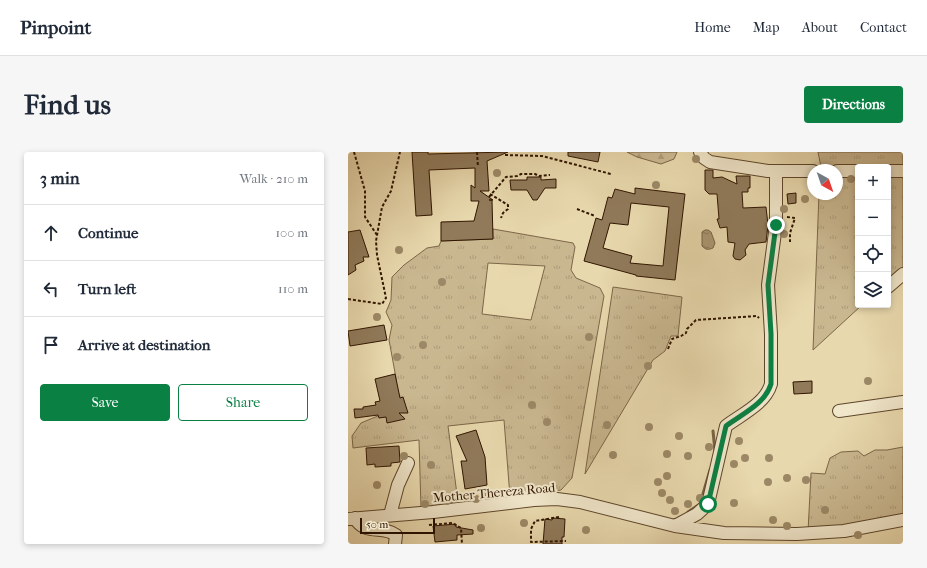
<!DOCTYPE html>
<meta charset="utf-8">
<style>
:root{--surface:#fff;--page:#f6f6f7;--text:#1f2937;--muted:#747a83;--line:#e0e1e3;--accent:#0b8043}
body{margin:0;font-family:"IM FELL French Canon",serif;background:var(--page);color:var(--text)}
.controls{position:absolute;right:12px;top:12px;display:grid;overflow:hidden;border-radius:4px;box-shadow:0 2px 6px #0003}
.controls button{width:36px;height:36px;display:grid;place-items:center;padding:0;border:0;border-bottom:1px solid var(--line);background:var(--surface);color:var(--text);font:20px sans-serif}
.compass{position:absolute;left:459px;top:12px;width:36px;height:36px;border-radius:50%;background:var(--surface);box-shadow:0 2px 6px #0003;rotate:140deg}
.scale{position:absolute;left:12px;bottom:10px;width:75px;box-sizing:border-box;padding-left:4px;border:2px solid #301500;border-top:0;font-size:11px;line-height:14px;white-space:nowrap;color:#301500;-webkit-text-stroke:3px #f0e6ca;paint-order:stroke}
.stop{position:absolute;width:12px;height:12px;margin:-9px;border:3px solid #0b8043;border-radius:50%;background:#fff}
.stop.end{background:#0b8043;border-color:#fff;box-shadow:0 1px 4px #0008}
.list{margin:0;padding:0;list-style:none}
h2{display:flex;justify-content:space-between;align-items:center;height:52px;margin:0;padding:0 16px;font-size:17px}
h2 small{font-size:13px;font-weight:400;color:var(--muted)}
.list li{display:grid;grid-template-columns:26px 1fr auto;gap:12px;align-items:center;box-sizing:border-box;height:56px;padding:0 16px;border-top:1px solid var(--line)}
.list b{display:block;font-size:15px;white-space:nowrap}
.list em{font-size:13px;font-style:normal;color:var(--muted)}
.actions{display:flex;gap:8px;padding:12px 16px}
.actions a{flex:1;padding:9px 0;border:1px solid var(--accent);border-radius:4px;text-align:center;font-size:14px;color:var(--accent)}
.actions .main{background:var(--accent);color:#fff}
.icon{flex:none;width:22px;height:22px;fill:none;stroke:currentColor;stroke-width:2;stroke-linecap:round;stroke-linejoin:round}
.map{position:relative;flex:none;width:555px;height:392px;overflow:hidden;border-radius:4px}
header{display:flex;align-items:center;gap:24px;box-sizing:border-box;height:56px;padding:0 20px;background:var(--surface);border-bottom:1px solid var(--line)}
header strong{font-size:19px}
nav{display:flex;gap:22px;margin-inline-start:auto;font-size:14px}
.intro{display:flex;align-items:center;justify-content:space-between;box-sizing:border-box;height:96px;padding:0 24px}
h1{margin:0;font-size:28px}
.button{padding:10px 18px;border-radius:4px;background:var(--accent);color:#fff;font-size:14px;font-weight:700}
main{display:flex;gap:24px;padding:0 24px}
aside{flex:1;background:var(--surface);border-radius:4px;box-shadow:0 2px 6px #0003}
.map>svg:first-child{display:block}
.grass{fill:url(#grass-tufts);stroke:#7c6648;fill-rule:evenodd}
.forest{fill:url(#forest-firs);stroke:#7c6648}
.water{fill:url(#water-ripples);stroke:#796244}
.lines{fill:none;stroke-linecap:round;stroke-linejoin:round}
.stream{stroke:#796244;stroke-width:3}
.building{fill:#907a5a;stroke:#301500;fill-rule:evenodd}
.minor-casing{stroke:#5e462b;stroke-width:14}
.path{stroke:#301500;stroke-width:2;stroke-dasharray:3 2;stroke-linecap:butt}
.minor{stroke:#f0e6ca;stroke-width:12}
.tree{fill:#9c8866}
.route{stroke:#0b8043;stroke-width:5}
.labels{text-anchor:middle;stroke-width:4;stroke-linejoin:round;paint-order:stroke}
.street-label{font-size:13px;fill:#301500;stroke:#f0e6ca}
</style>
<header>
<strong>Pinpoint</strong>
<nav><a>Home</a><a>Map</a><a>About</a><a>Contact</a></nav>
</header>
<div class="intro"><h1>Find us</h1><a class="button">Directions</a></div>
<main>
<aside>
<h2>3 min<small>Walk · 210 m</small></h2>
<ul class="list">
<li><svg class="icon" aria-label="ahead" viewBox="0 0 24 24"><path d="M12 20V5M6 11l6-6 6 6"/></svg><div><b>Continue</b></div><em>100 m</em></li>
<li><svg class="icon" aria-label="left" viewBox="0 0 24 24"><path d="M17 20v-9H6M10 6l-5 5 5 5"/></svg><div><b>Turn left</b></div><em>110 m</em></li>
<li><svg class="icon" aria-label="arrive" viewBox="0 0 24 24"><path d="M6 21V4h12l-3 4 3 4H6"/></svg><div><b>Arrive at destination</b></div></li>
</ul>
<div class="actions"><a class="main">Save</a><a>Share</a></div>
</aside>
<div class="map">
<svg width="555" height="392" viewBox="0 0 555 392">
<defs>
<pattern id="grass-tufts" width="24" height="20" patternUnits="userSpaceOnUse"><rect width="24" height="20" fill="#c9b790"/><path d="M3 7l-1-3M5 7V3M7 7l1-3M15 17l-1-3M17 17v-4M19 17l1-3" fill="none" stroke="#ad9c7a"/></pattern>
<pattern id="forest-firs" width="22" height="20" patternUnits="userSpaceOnUse"><rect width="22" height="20" fill="#c9b790"/><path d="M5 1l3.5 6h-7zM16 11l3.5 6h-7z" fill="#ad9c7a"/></pattern>
<pattern id="water-ripples" width="26" height="14" patternUnits="userSpaceOnUse"><rect width="26" height="14" fill="#a99672"/><path d="M2 4q2-2 4 0t4 0M15 11q2-2 4 0t4 0" fill="none" stroke="#8a795b"/></pattern>
</defs>
<rect width="100%" height="100%" fill="#e8d8ad"/>
<filter id="stains"><feTurbulence type="fractalNoise" baseFrequency=".005" numOctaves="4"/><feColorMatrix values="0 0 0 0 .2 0 0 0 0 .09 0 0 0 0 .02 0 0 0 .5 -.17"/></filter>
<radialGradient id="worn" r=".72"><stop offset=".6" stop-color="#630" stop-opacity="0"/><stop offset="1" stop-color="#630" stop-opacity=".3"/></radialGradient>
<path class="grass" d="M470,0h85v15h-82z
M489,24h21v129h4l-49,45 6,-156h18z
M540,24h15v91l-15,14z
M145,77l80,14 2,4 -4,23 5,8 24,10 4,8 -32,182 -11,12 -51,7 -6,-77 -56,6 10,76 -37,6 -2,-68 -66,8 -1,-12 9,-13 19,-8 15,-14 1,-23 -7,-38 3,-15 -6,-13 5,-12 1,-23 12,-12 23,-17 12,-2 2,-5 52,-2zM140,111l57,3 -14,54 -49,-6z
M265,135l69,10 -4,39h-7l-6,15 -12,9 -68,114z
M555,295v67l-36,8 -59,10 3,-59 14,1 5,-16 11,-6 17,-1 6,5 11,-6h12z"/>
<path class="forest" d="M279,0h50l-3,7 -13,5 -24,-7z"/>
<path class="water" d="M357,78h3l3,2 4,11 -2,5c-5,2 -7,2 -11,-2v-14z"/>
<g class="lines">
<path class="stream" d="M365,279l2,20
M340,360l12,-8 10,-34"/>
</g>
<path class="building" d="M64,0h16v2l80,-2 -21,9 2,30h-9l13,9h-4h3l1,39 -52,2v-19l33,-1 5,-20h-8v-16l4,3v-20l-46,2 3,45 -16,1z
M220,0h32l-2,10 -30,-6z
M357,18h8v8l9,-1 15,7 -1,-8h14v12h-2v4h-6l1,16 23,-1 2,18 -2,17 -17,2 -4,6 1,5 -6,5 -5,-1 -2,-3 2,-13 -7,-1 -1,-15 -7,1 -3,-9h2l-2,-25h-8l-4,-4z
M179,25h14v3l15,-1v9h-11l-8,12h-4l-6,-10h-16l-1,-10h17z
M287,36l50,6 -10,86 -39,-4v-1l-52,-14 12,-43 6,2 6,-23 4,1 3,-9 20,5zM283,51l38,4 -6,59 -33,-3 2,-7 -29,-8 7,-25 18,2z
M448,41v10l-8,1 -1,-10z
M12,78l9,27h-6l1,4 -9,4 1,5 -8,5v-43z
M36,173l3,15 -37,6 -2,-15z
M47,222l5,24 3,-1 5,16h-9l6,6 -18,4 -1,-6 -7,1 -1,-3 -23,3 -1,-9h9v-2l13,-2 -1,-3 5,-1 -5,-22z
M464,229v12l-18,1 -1,-12z
M128,278l9,27 2,28 -22,4 -4,-28h6l-11,-25z
M51,294l1,16 -9,1v3l-16,1v-3l-8,1 -1,-17z
M205,366l12,1 -1,18h-2v7h-19l2,-25 7,1z
M108,372v3l17,3v4l-16,1v5l-22,2 -2,-16z"/>
<g class="lines">
<defs>
<path id="minor" d="M352,0l4,6 6,4 58,9h45
M489,19h21
M540,19h15
M540,135l15,-13
M491,259l64,-9
M42,363l8,-30 10,-22
M7,366c10,18 28,7 41,17l-1,9
M0,367l85,-7 101,-12 23,-1 23,3 95,24 49,7 73,1 47,-3 59,-11
M327,374l22,-12 11,-10 18,-78c16,-12 39,-22 45,-42v-50l-3,-49 8,-60v-54"/>
</defs>
<use href="#minor" class="minor-casing"/>
<path class="path" d="M6,0l11,39v26l12,18
M129,0l1,15
M157,3l37,1 69,18
M142,42l18,11v4l-5,4 -2,5
M141,45l17,-20 11,-1 4,-2h14l4,2 11,-1
M229,57l18,7
M439,65l8,1 -5,15v9
M0,147l34,5 4,-6 -9,-43 -1,-14 6,-34 9,-16 9,-39
M320,197l4,-10 9,-3 5,-3 1,-4 9,-9 61,-4 2,2
M211,365l-24,4 -4,8v13l35,-1
M81,373l23,-2 9,5 1,16"/>
<use href="#minor" class="minor"/>
</g>
<g class="tree">
<circle cx="348" cy="7" r="4"/>
<circle cx="149" cy="21" r="4"/>
<circle cx="503" cy="27" r="4"/>
<circle cx="308" cy="33" r="4"/>
<circle cx="457" cy="47" r="4"/>
<circle cx="436" cy="57" r="4"/>
<circle cx="436" cy="82" r="4"/>
<circle cx="51" cy="98" r="4"/>
<circle cx="94" cy="130" r="4"/>
<circle cx="29" cy="165" r="4"/>
<circle cx="241" cy="185" r="4"/>
<circle cx="75" cy="193" r="4"/>
<circle cx="49" cy="205" r="4"/>
<circle cx="300" cy="214" r="4"/>
<circle cx="520" cy="229" r="4"/>
<circle cx="184" cy="253" r="4"/>
<circle cx="199" cy="270" r="4"/>
<circle cx="259" cy="273" r="4"/>
<circle cx="301" cy="275" r="4"/>
<circle cx="331" cy="284" r="4"/>
<circle cx="391" cy="289" r="4"/>
<circle cx="361" cy="295" r="4"/>
<circle cx="319" cy="302" r="4"/>
<circle cx="265" cy="303" r="4"/>
<circle cx="56" cy="304" r="4"/>
<circle cx="340" cy="304" r="4"/>
<circle cx="397" cy="306" r="4"/>
<circle cx="421" cy="306" r="4"/>
<circle cx="386" cy="312" r="4"/>
<circle cx="83" cy="313" r="4"/>
<circle cx="319" cy="324" r="4"/>
<circle cx="439" cy="326" r="4"/>
<circle cx="458" cy="328" r="4"/>
<circle cx="310" cy="330" r="4"/>
<circle cx="420" cy="330" r="4"/>
<circle cx="29" cy="333" r="4"/>
<circle cx="140" cy="341" r="4"/>
<circle cx="314" cy="341" r="4"/>
<circle cx="352" cy="346" r="4"/>
<circle cx="128" cy="347" r="4"/>
<circle cx="322" cy="348" r="4"/>
<circle cx="99" cy="349" r="4"/>
<circle cx="386" cy="351" r="4"/>
<circle cx="77" cy="352" r="4"/>
<circle cx="340" cy="352" r="4"/>
<circle cx="477" cy="358" r="4"/>
<circle cx="327" cy="359" r="4"/>
<circle cx="425" cy="368" r="4"/>
<circle cx="176" cy="371" r="4"/>
<circle cx="439" cy="374" r="4"/>
<circle cx="133" cy="376" r="4"/>
<circle cx="238" cy="378" r="4"/>
<circle cx="510" cy="383" r="4"/>
</g>
<g class="lines">
<path class="route" d="M360,352l18,-78c16,-12 39,-22 45,-42v-50l-3,-49 8,-60"/>
</g>
<g class="labels">
<g class="street-label">
<text transform="translate(146 340) rotate(-5)" y="5">Mother Thereza Road</text>
</g>
</g>
<rect width="100%" height="100%" filter="url(#stains)"/>
<rect width="100%" height="100%" fill="url(#worn)"/>
</svg>
<div class="controls">
<button>+</button>
<button>−</button>
<button><svg class="icon" aria-label="locate" viewBox="0 0 24 24"><circle cx="12" cy="12" r="6"/><path d="M12 2v4M12 18v4M2 12h4M18 12h4"/></svg></button>
<button><svg class="icon" aria-label="layers" viewBox="0 0 24 24"><path d="M12 4l9 5-9 5-9-5zM3 14l9 5 9-5"/></svg></button>
</div>
<svg class="compass" viewBox="-18 -18 36 36"><path d="M0-13l5 13h-10z" fill="#e53935"/><path d="M0 13l5-13h-10z" fill="#747a83"/></svg>
<div class="scale">50 m</div>
<div class="stop" style="left:360px;top:352px"></div>
<div class="stop end" style="left:428px;top:73px"></div>
</div>
</main>
